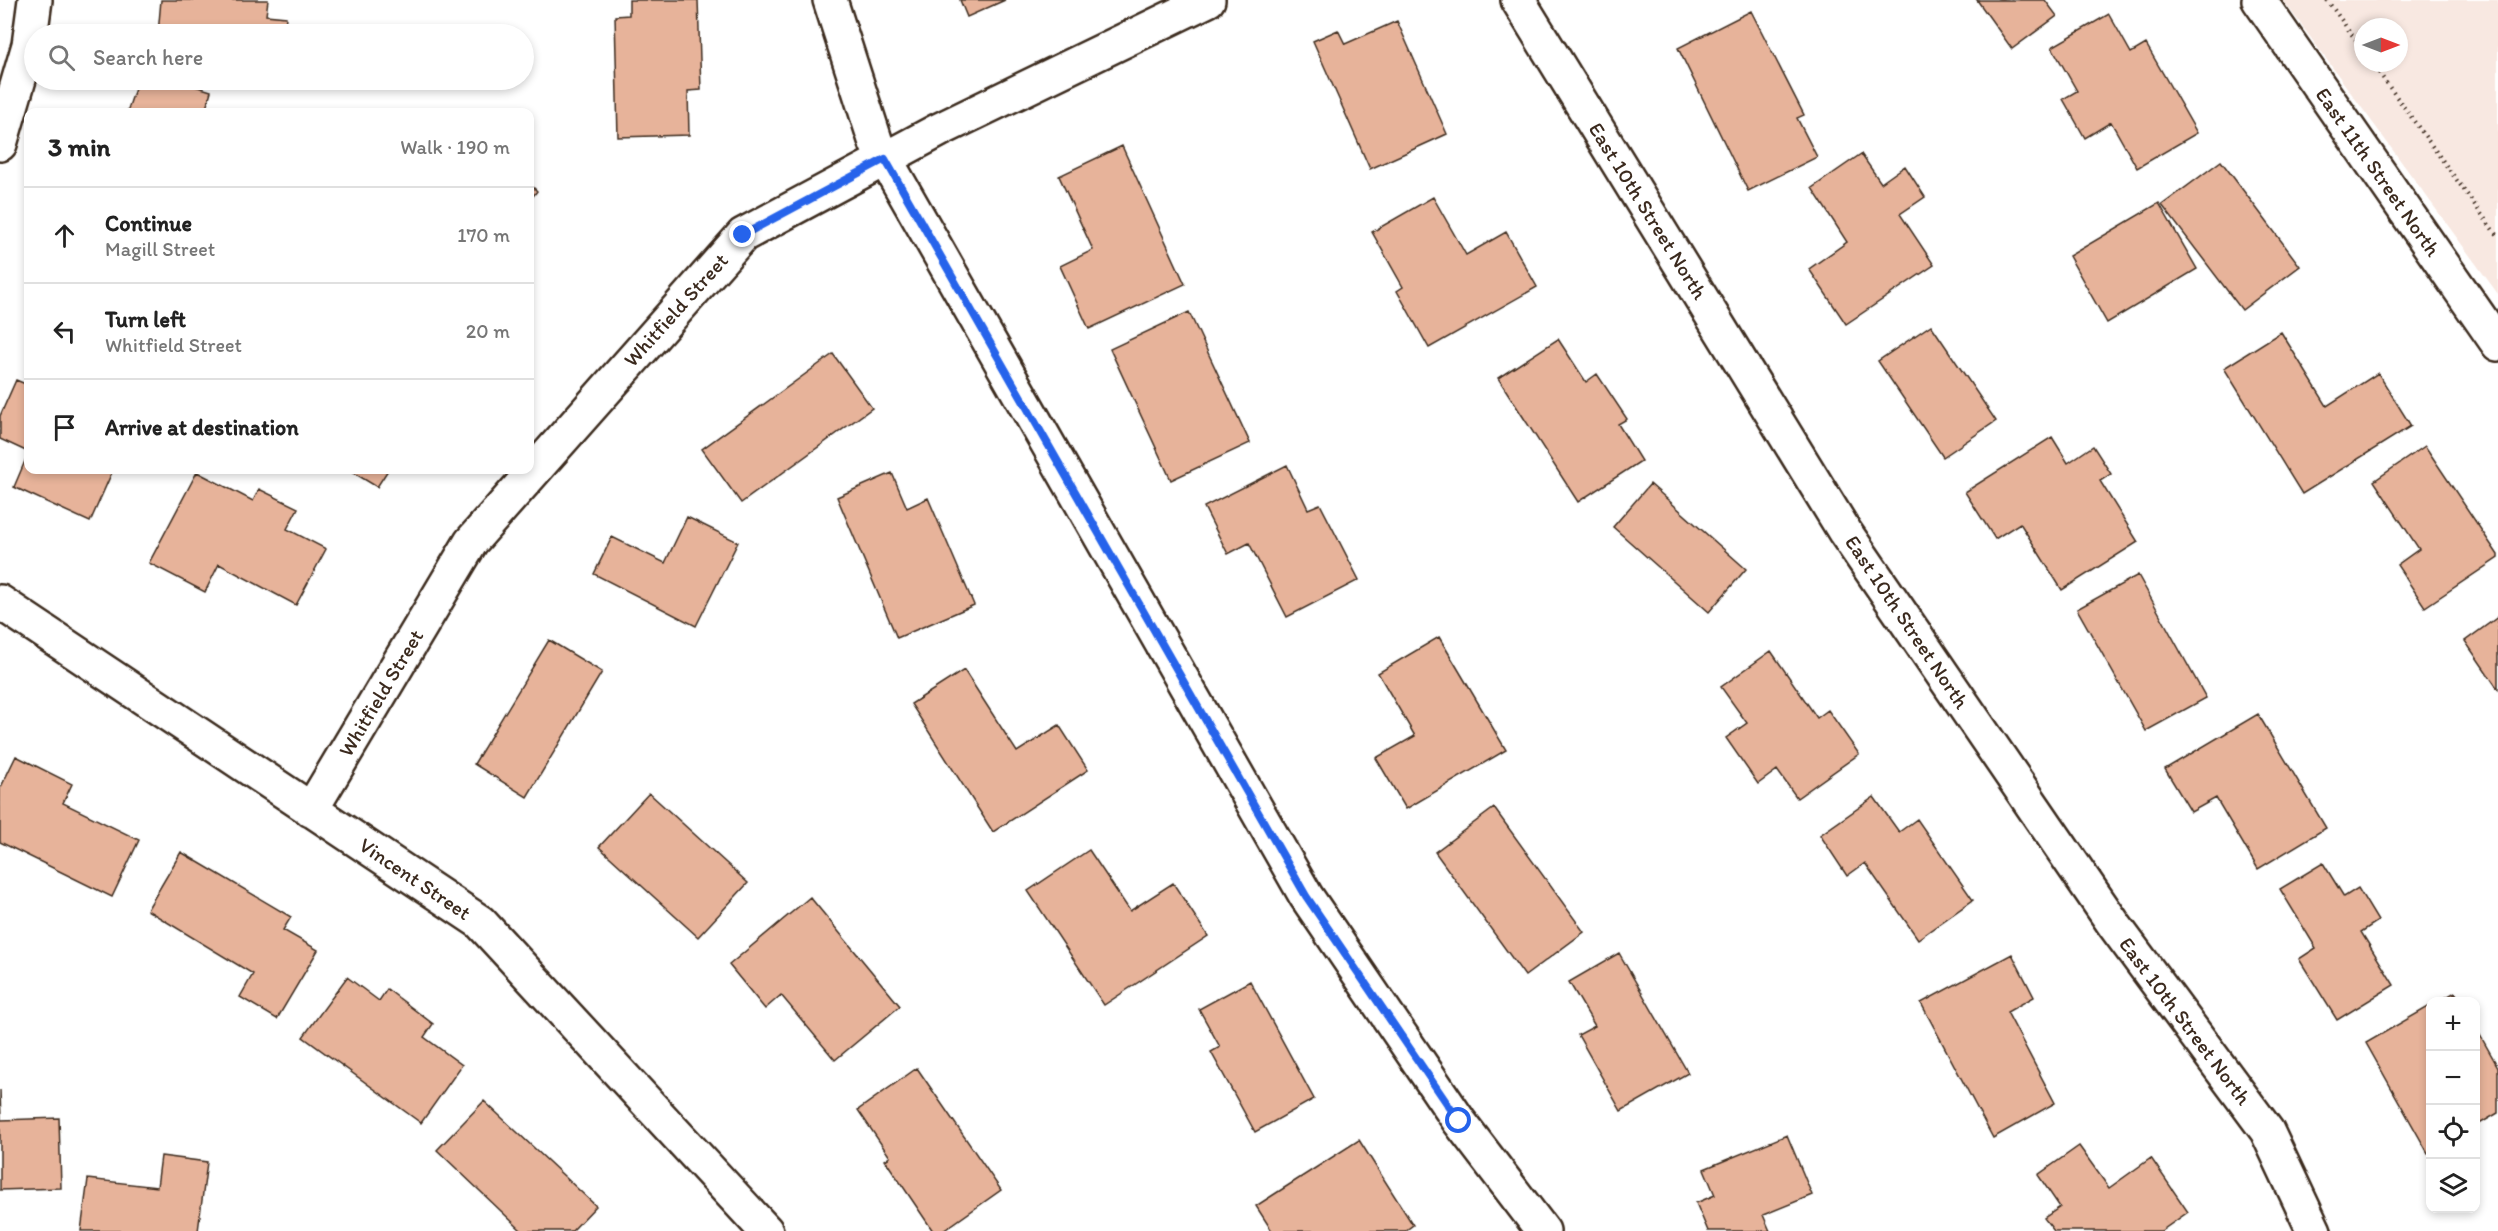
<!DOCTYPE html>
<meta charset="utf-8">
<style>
:root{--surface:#fff;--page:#f6f6f6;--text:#222;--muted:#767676;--line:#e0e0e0}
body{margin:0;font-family:Itim,sans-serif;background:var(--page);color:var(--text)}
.controls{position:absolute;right:18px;bottom:18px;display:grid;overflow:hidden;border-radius:12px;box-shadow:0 3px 9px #0003}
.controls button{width:54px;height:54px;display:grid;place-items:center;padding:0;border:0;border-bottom:2px solid var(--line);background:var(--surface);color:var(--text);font:30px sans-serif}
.compass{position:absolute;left:2354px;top:18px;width:54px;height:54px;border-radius:50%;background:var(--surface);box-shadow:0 3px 9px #0003;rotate:90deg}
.stop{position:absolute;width:18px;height:18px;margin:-14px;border:4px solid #2563eb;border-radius:50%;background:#fff}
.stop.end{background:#2563eb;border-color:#fff;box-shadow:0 2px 6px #0008}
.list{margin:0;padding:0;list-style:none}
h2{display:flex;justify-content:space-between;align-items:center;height:78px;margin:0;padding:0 24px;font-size:26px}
h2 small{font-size:20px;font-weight:400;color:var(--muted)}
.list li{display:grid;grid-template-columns:39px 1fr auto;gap:18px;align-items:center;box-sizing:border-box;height:96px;padding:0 24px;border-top:2px solid var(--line)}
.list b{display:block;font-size:22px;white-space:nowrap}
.list p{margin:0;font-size:20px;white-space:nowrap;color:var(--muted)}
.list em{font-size:20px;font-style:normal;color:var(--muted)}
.icon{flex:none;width:33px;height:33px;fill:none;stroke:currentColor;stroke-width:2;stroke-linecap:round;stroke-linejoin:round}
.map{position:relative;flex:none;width:2498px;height:1231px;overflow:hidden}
.search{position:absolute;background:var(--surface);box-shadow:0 3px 9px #0003;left:24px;top:24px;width:510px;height:66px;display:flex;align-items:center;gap:15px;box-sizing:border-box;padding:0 21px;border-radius:33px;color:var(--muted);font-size:22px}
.panel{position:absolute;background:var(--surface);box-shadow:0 3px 9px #0003;left:24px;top:108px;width:510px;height:366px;border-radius:12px}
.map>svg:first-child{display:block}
.built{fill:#f8e8e1;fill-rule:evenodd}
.building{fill:#e7b39a;stroke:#3b2a1e;stroke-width:1.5}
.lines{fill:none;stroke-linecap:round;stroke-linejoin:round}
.street-casing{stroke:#3b2a1e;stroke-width:38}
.path{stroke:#3b2a1e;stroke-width:4;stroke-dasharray:1.5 4.5;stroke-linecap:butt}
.street{stroke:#fff;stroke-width:33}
.route{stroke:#2563eb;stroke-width:8}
.labels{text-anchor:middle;stroke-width:4.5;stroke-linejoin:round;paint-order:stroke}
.street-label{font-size:21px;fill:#3b2a1e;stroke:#fff}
</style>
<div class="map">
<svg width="2498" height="1231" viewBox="0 0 2498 1231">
<rect width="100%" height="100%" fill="#fff"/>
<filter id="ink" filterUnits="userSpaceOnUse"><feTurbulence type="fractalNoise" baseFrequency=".0167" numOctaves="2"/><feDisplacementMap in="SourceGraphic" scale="12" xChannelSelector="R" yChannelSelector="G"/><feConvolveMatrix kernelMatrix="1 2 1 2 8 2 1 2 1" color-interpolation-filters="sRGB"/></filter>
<g filter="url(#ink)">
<path class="built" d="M2283,0h215v294zM2363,27h36v36h-36z"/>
<path class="building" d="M161,0h107l-2,15 20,2 -2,17h-126z
M629,0h69l3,90 -13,1 1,44 -71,2 -3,-121 14,-1z
M960,0h45l-38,17z
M1977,0h68l12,16 -45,33z
M1751,11l53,104 -7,3 20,39 -69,34 -70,-143z
M2109,14l22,39 15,-9 51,89 -60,35 -26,-46 -26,16 -22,-39 14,-8 -25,-44z
M1397,21l50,113 -77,35 -57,-128 25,-11 7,14z
M138,80h37l36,11 -6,21h-78z
M1122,146l63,138 -96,45 -29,-63 33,-16 -34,-74z
M1861,154l20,29 24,-17 20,31 -25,17 34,51 -88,59 -37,-55 38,-27 -35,-54z
M2221,161l79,105 -58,44 -80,-105z
M530,184l7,7 -7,9z
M1433,197l33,58 40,-23 31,55 -108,61 -32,-57 6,-4 -31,-55z
M2159,203l38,66 -90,54 -38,-67z
M1189,312l61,131 -79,37 -61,-131z
M1931,325l65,96 -53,36 -65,-96z
M2281,332l46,74 51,-33 33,53 -109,68 -78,-126z
M1558,339l28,43 11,-8 30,45 -9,5 23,37 -63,41 -80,-124z
M833,354l39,54 -131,95 -39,-54z
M16,380l12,5v67l-28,-13v-23z
M2052,437l16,26 25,-17 18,28 -11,7 38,61 -76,48 -42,-67 -25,16 -30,-47z
M2425,446l73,109v3l-73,49 -28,-42 22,-16 -45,-68z
M28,454v16h85l-23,52 -76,-35z
M1287,465l21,44 12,-5 39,76 -72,37 -38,-74 -21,11 -24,-47z
M349,470h39l-11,17z
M197,472l56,29 6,-12 39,19 -11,21 39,20 -30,56 -77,-41 -14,28 -56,-29z
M892,473l15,35 21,-10 46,107 -77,33 -60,-141z
M1650,484l96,85 -37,43 -96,-85z
M687,517l51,25 -42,84 -102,-52 18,-37 53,26z
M2138,575l68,123 -60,33 -69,-122z
M2498,617v72l-33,-48z
M1439,637l67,113 -100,59 -30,-51 39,-22 -37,-63z
M549,640l53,32 -75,125 -53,-33z
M1771,651l46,67 11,-8 31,44 -62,44 -20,-28 -19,14 -32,-46 21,-15 -26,-36z
M964,670l53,82 42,-27 29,45 -95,62 -82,-128z
M2258,714l68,114 -68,41 -42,-71 -25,14 -26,-43z
M16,756l56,28 -9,19 76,37 -27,57 -112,-55v-53z
M649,793l99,90 -50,54 -99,-90z
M1874,797l25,35 18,-13 56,81 -55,39 -53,-76 -18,13 -27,-41z
M1494,808l90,124 -59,44 -90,-124z
M1089,850l41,61 43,-28 35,53 -104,69 -76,-114z
M181,852l110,65 -8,13 35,20 -41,69 -37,-22 13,-23 -106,-64z
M2323,863l21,34 14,-9 20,33 -17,11 33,53 -57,35 -38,-61 17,-11 -36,-59z
M810,897l90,109 -65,54 -54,-65 -16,14 -36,-44z
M1619,953l69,120 -67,38 -43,-76 17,-9 -26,-44z
M2012,954l22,43 -27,15 48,91 -62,35 -72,-135z
M347,977l32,24 8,-12 46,35 -9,13 38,28 -41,58 -118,-86z
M1250,981l64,118 -59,33 -44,-80 9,-5 -21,-38z
M2455,992l6,10h-23z
M2430,1006v146l-2,1 -62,-110z
M2476,1028l22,39v46l-22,13z
M917,1068l84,122 -58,41h-10l-48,-71 5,-3 -32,-47z
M0,1090l1,30 58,-2 2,70 -61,2z
M484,1101l112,105 -24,25h-50l-85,-81z
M1787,1135l25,60 -49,20 7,16h-62l-12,-28 19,-8 -11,-26z
M1359,1140l54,85 -8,6h-133l-16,-25z
M2079,1146l30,42 42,-30 37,54 -27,19h-107l-10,-13 16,-11 -22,-32z
M161,1156l46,6 -9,69h-117l7,-52 69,8z"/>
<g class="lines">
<defs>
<path id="street" d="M830,0l46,143 430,753 153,225 84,110
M1518,0l327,532 270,394 152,205 47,100
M2259,0l239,344
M0,144l29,-99 6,-45
M0,602l480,320 286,309
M311,810l160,-268 272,-307 196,-105 269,-130"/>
</defs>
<use href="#street" class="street-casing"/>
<path class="path" d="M2327,0l36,50
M2372,63l126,174"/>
<use href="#street" class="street"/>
</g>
</g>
<g class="lines" filter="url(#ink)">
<path class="route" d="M743,235l142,-76 421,737 153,225"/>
</g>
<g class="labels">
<g class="street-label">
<text transform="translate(2378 172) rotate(55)" y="7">East 11th Street North</text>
<text transform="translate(1648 211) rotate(58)" y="7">East 10th Street North</text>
<text transform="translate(676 310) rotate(-48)" y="7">Whitfield Street</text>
<text transform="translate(1907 622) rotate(56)" y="7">East 10th Street North</text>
<text transform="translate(381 693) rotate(-59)" y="7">Whitfield Street</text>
<text transform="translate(415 879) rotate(34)" y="7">Vincent Street</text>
<text transform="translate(2185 1021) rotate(53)" y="7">East 10th Street North</text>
</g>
</g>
</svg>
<div class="controls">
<button>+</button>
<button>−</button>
<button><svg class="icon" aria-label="locate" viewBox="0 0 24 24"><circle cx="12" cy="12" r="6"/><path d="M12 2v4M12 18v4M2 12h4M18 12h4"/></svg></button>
<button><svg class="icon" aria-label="layers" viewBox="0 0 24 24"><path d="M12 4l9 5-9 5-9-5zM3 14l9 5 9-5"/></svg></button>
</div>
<svg class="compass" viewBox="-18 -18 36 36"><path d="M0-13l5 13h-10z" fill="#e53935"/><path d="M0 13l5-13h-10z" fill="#767676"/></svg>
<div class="stop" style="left:1459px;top:1121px"></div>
<div class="stop end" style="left:743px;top:235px"></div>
<div class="search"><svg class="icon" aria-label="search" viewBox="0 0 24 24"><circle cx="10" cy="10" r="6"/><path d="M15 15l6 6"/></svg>Search here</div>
<section class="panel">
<h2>3 min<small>Walk · 190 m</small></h2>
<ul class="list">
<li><svg class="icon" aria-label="ahead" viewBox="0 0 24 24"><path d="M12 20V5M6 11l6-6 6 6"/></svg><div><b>Continue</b><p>Magill Street</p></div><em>170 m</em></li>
<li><svg class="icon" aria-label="left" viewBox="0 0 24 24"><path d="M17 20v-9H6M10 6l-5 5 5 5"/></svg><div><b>Turn left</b><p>Whitfield Street</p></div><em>20 m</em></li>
<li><svg class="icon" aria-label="arrive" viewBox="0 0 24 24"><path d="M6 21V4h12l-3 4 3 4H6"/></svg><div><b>Arrive at destination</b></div></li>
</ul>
</section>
</div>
